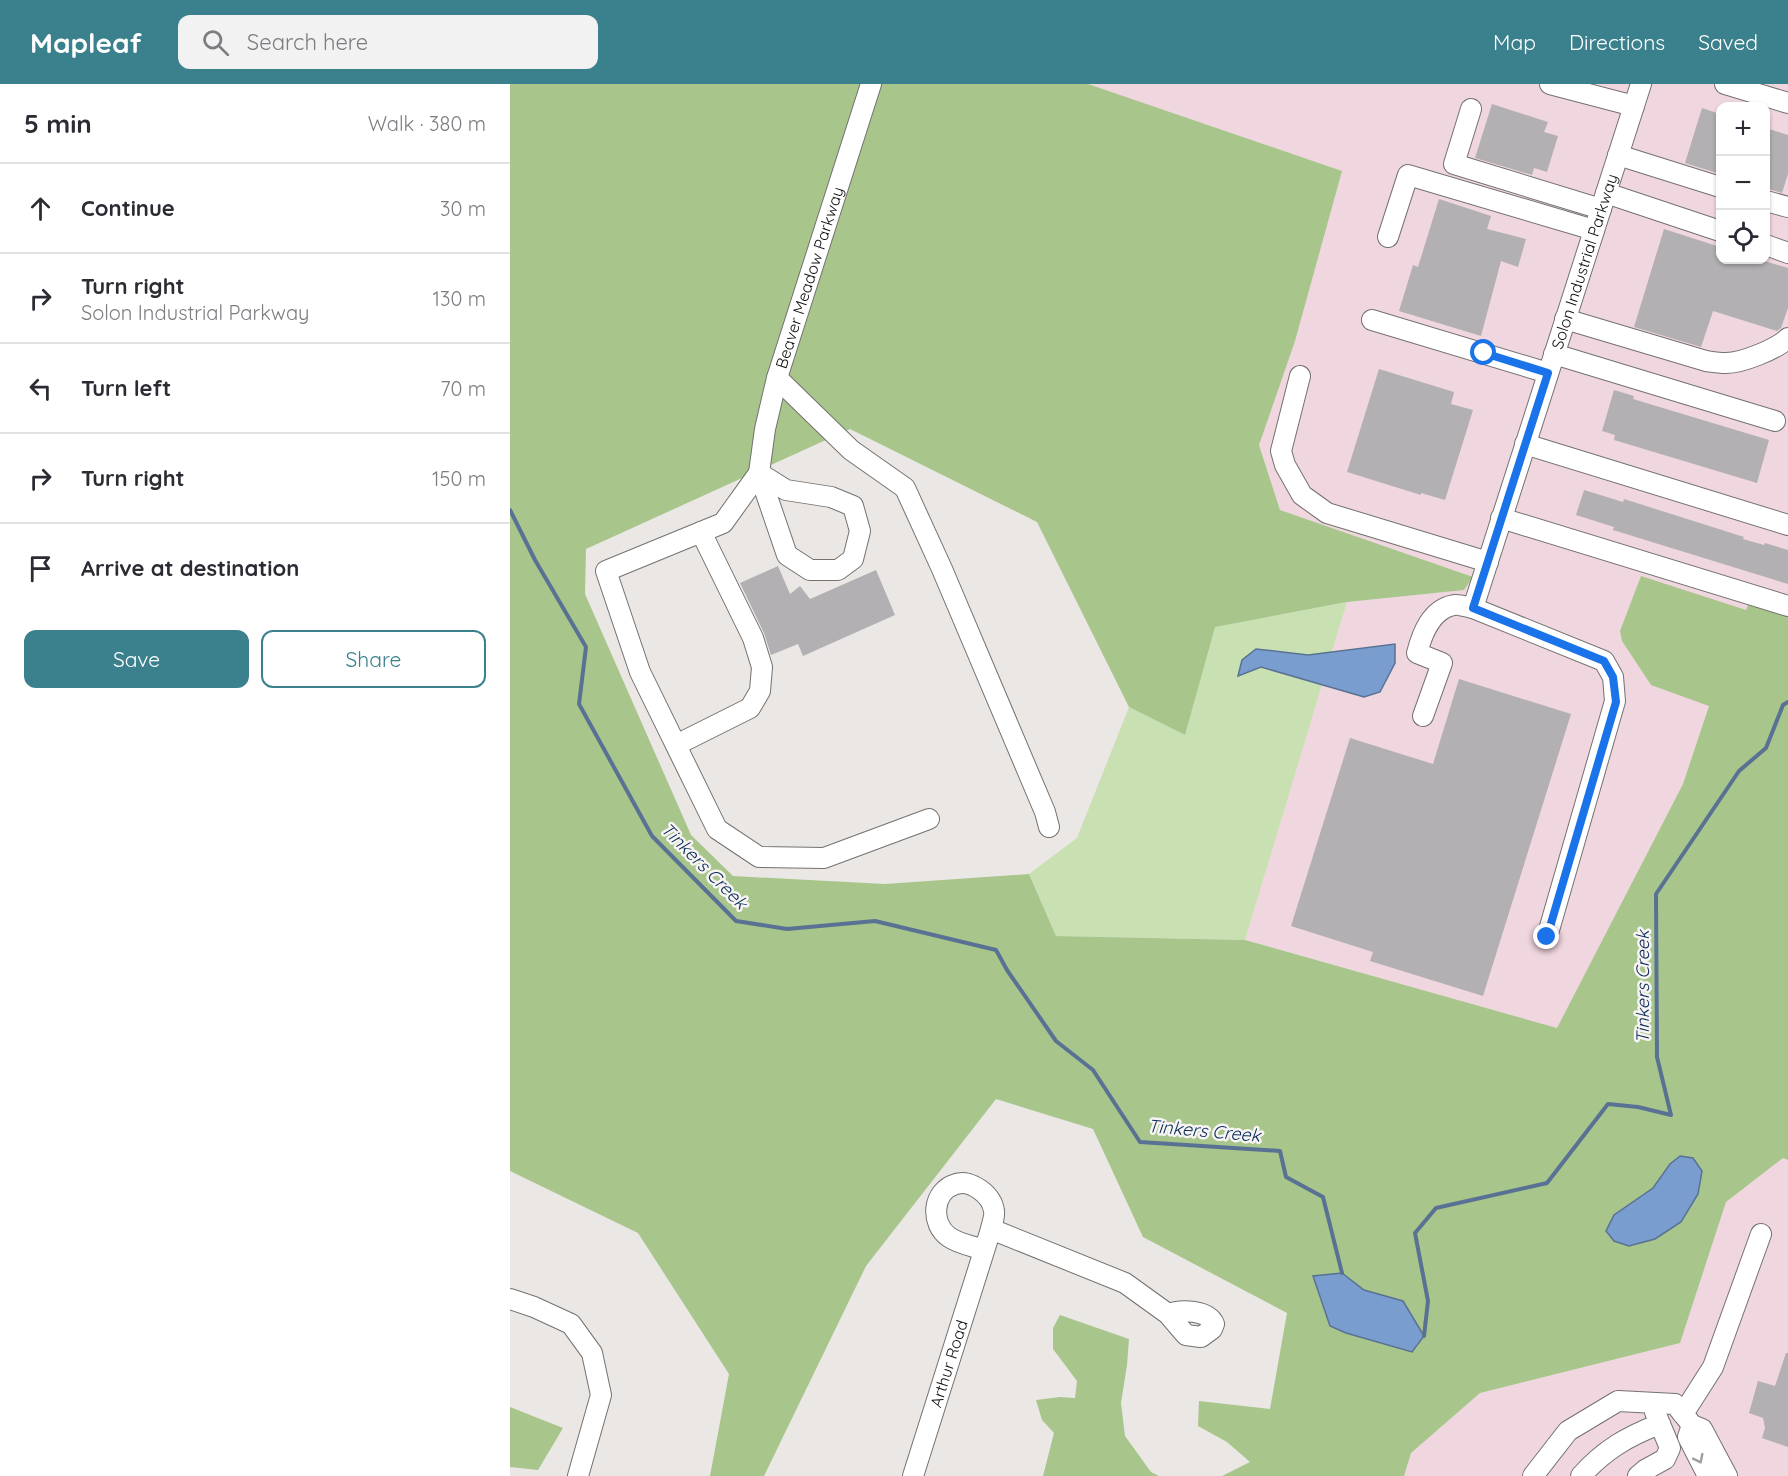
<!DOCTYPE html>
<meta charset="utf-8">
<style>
:root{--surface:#fff;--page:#f2f2f3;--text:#2b2b33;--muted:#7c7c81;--line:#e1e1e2;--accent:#3b808d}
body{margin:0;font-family:Quicksand,sans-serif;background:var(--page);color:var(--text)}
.controls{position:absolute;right:18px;top:18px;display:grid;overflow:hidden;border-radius:12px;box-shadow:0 2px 4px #0004}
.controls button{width:54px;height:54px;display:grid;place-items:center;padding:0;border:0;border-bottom:2px solid var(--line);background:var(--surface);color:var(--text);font:30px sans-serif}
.stop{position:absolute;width:18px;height:18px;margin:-14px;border:4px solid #1a73e8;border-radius:50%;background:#fff}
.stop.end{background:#1a73e8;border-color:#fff;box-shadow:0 2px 6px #0008}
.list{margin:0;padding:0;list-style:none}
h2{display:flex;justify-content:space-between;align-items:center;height:78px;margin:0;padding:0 24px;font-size:26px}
h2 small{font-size:20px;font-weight:400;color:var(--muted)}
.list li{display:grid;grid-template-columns:39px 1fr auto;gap:18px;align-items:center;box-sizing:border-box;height:90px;padding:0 24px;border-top:2px solid var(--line)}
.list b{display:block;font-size:22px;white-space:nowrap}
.list p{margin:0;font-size:20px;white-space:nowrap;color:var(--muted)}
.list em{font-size:20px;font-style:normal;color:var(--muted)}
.actions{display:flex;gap:12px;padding:18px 24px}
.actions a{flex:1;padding:14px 0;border:2px solid var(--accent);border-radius:12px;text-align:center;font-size:21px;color:var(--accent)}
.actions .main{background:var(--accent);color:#fff}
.icon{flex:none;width:33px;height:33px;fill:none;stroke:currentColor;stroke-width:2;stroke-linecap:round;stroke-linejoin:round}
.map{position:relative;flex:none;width:1278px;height:1392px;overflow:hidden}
header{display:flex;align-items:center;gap:36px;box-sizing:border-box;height:84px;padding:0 30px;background:var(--accent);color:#fff}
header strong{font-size:28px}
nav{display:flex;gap:33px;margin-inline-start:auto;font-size:21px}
.search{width:420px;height:54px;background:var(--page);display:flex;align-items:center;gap:15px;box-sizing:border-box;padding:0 21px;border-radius:12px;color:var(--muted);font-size:22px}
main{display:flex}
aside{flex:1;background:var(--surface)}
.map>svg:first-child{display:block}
.industrial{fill:#f0d6de;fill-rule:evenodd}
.green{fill:#c9e0b2}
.forest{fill:#a8c58c;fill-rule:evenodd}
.water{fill:#799dce;stroke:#597294;stroke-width:1.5}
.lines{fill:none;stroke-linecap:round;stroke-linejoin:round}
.stream{stroke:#597294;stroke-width:4}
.building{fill:#b2b0b3}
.minor-casing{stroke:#747270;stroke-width:22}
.minor{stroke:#fff;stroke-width:20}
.oneway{stroke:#9f9f9f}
.route{stroke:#1a73e8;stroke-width:8}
.labels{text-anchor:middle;stroke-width:5;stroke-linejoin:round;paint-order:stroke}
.street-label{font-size:16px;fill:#0f0e0e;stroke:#f7f4f3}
.water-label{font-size:18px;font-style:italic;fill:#072b58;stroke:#f7f4f3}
</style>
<header>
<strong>Mapleaf</strong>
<div class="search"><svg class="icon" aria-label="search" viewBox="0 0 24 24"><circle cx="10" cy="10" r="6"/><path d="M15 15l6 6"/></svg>Search here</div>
<nav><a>Map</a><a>Directions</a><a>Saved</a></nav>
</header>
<main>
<aside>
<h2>5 min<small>Walk · 380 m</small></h2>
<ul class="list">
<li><svg class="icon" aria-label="ahead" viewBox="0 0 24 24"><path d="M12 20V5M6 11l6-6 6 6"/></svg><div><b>Continue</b></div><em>30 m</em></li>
<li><svg class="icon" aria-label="right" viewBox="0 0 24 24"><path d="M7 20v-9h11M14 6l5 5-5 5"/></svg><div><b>Turn right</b><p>Solon Industrial Parkway</p></div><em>130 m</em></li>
<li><svg class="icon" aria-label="left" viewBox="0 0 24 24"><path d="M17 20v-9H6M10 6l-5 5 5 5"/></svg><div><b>Turn left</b></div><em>70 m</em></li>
<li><svg class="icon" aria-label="right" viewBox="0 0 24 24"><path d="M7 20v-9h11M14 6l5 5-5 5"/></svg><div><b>Turn right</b></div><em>150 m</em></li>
<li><svg class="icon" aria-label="arrive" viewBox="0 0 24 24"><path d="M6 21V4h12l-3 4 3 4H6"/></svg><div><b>Arrive at destination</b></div></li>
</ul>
<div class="actions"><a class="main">Save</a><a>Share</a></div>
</aside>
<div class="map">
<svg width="1278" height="1392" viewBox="0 0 1278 1392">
<rect width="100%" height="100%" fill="#eae7e5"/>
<path class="industrial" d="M578,0h700v522l-79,99 -26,79 -126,244 -312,-88 102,-338 117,-12 9,-13 -193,-67 -21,-65 83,-274zM1210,22h46v154h-46z
M1273,1074l5,2v316h-384l7,-23 69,-60 200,-50 46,-141z"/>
<path class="green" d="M837,518l-102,338 -189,-4 -27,-62 48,-36 52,-131 56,28 29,-108z"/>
<path class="forest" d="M0,0h578l254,87 -47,170 -36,104 21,65 193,67 -9,13 -117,12 -132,25 -30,108 -56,-28 -92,-185 -187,-93 -264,120 -1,45 106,241 42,41 152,8 144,-10 27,62 189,4 312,88 126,-244 26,-78 -58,-21 -29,-44 -2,-10 21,-55 105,34 6,-15 36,11v554l-5,-2 -57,44 -46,141 -200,50 -69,60 -7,23h-182l28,-14 -23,-20 -29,-16 1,-25 71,8 17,-96 -144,-76 -50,-108 -97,-30 -130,167 -102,210h-54l19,-102 -91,-141 -128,-62zM832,1189l22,17 39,11 9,51 -66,-19 -16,-7 -17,-50z
M550,1231l69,24 -2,26 -6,38 4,33 26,36 8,4h-116l11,-43 -12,-13 -6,-20 24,-3 15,1 2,-17 -24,-32v-21z
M0,1323l53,21 -25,42 -28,-3z"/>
<path class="water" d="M885,560v19l-15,29 -16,5 -103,-30 -23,9 4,-16 14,-11 52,6z
M1170,1072l13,2 9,13 -4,23 -17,28 -26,17 -26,7 -15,-5 -8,-10 8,-16 39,-27 17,-24z
M832,1189l22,17 39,11 21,35 -12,16 -66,-19 -16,-7 -17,-50z"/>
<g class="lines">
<path class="stream" d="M0,426l25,50 51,87 -7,57 73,132 84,85 51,8 88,-8 121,29 11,20 49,71 37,29 47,72 140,9 6,26 37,20 19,76
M914,1252l4,-35 -13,-68 21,-25 111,-25 61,-79 30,3 33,8 -14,-58 -1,-163 83,-123 27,-23 17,-43 5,-3"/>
</g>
<path class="building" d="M982,20l56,18 -4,10 14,4 -11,36 -13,-4 -2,7 -57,-17z
M1192,24l18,6v60l-35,-11z
M1256,44l22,7v39l-6,19 -16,-5z
M929,115l52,17 -4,13 39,10 -8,28 -17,-6 -20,75 -82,-25 14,-46 5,2z
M1154,145l56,18v13h41l27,8v40l-7,20 -4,3 -64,-20 -12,36 -67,-20z
M869,285l75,23 -3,12 22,6 -28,90 -24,-7v2l-74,-23z
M1104,306l20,6 -1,3 136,41 -12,43 -143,-43 1,-5 -13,-4z
M1074,406l39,12 1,-3 120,38 -1,2 21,6 1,-2 23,7v34l-175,-54 1,-3 -38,-12z
M268,482l12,28 10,-8 10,13 66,-29 19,45 -92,41 -5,-12 -27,11 -7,-22 -24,-50z
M949,595l112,35 -88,282 -113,-35 3,-9 -82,-26 59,-188 83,26z
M1276,1269h2v94l-26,-9 3,-10 -2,-10 -14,-5 9,-32 17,5z"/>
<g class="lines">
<defs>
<g id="minor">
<path d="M1040,0l84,22"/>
<path d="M1215,0l63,19"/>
<path d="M961,25l-17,55 147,45"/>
<path d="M1108,71l102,32"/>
<path d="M1096,109l114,38"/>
<path d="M1256,117l22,6"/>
<path d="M878,153l20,-62 186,55"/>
<path d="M1256,161l22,8"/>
<path d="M1055,235l141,42c7,1 13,2 20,2 16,0 51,-14 62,-25"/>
<path d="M862,236l176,53"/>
<path d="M1044,270l221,67"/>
<path d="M790,292l-19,75 4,14 17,30 25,18 161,49"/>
<path d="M267,294l74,72 54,38 37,81 103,243 4,15"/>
<path d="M1015,360l263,81"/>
<path id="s1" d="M249,389l27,17 45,7 22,9 7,25 -7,28 -15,11h-28l-23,-15 -28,-82 6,-44 12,-51 94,-294"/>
<path d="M249,389l-36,50 -117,48 34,101 77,157 42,28 65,1 105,-39"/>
<path d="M991,434l287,88"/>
<path id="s2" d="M963,524l168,-524"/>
<path d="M913,632l19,-53 -25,-10c5,-19 14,-44 37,-48 5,-1 13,2 19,3l131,53 9,16 2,24 -68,236"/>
<path d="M166,661l74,-37 10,-17 2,-24 -9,-29 -52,-106"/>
<path d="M481,1145l134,54 43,31 18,21 15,2 11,-8 2,-5c-6,-14 -33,-15 -46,-10"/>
<path d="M0,1215l24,8 37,17 21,29 9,42 -23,81"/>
<path d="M1173,1330l30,-47 48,-133"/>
<path id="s3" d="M403,1392l78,-247c1,-5 4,-13 3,-18 -2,-16 -23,-32 -38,-27 -24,7 -26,40 -7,53 10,7 24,9 35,13"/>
<path d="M1023,1392l35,-45 50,-30 57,3 17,21"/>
<path d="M1071,1392c23,-26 47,-40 79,-52"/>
<path d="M1128,1392l7,-6 20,-11 5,-11 -15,-36"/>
<path d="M1198,1392l-20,-39 4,-12 10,4 25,47"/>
</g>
</defs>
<use href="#minor" class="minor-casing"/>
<use href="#minor" class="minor"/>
</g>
<defs><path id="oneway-chevron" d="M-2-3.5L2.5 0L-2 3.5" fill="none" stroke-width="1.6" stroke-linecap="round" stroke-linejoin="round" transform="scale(1.5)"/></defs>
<use class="oneway" href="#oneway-chevron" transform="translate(1189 1375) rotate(63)"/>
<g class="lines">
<path class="route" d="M974,269l64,20 -75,235 131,53 9,16 3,25 -69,235"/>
</g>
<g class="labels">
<g class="street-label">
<text dy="6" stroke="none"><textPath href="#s2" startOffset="364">Solon Industrial Parkway</textPath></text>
<text dy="6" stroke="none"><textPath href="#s1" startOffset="519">Beaver Meadow Parkway</textPath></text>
<text dy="6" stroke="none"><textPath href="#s3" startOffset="118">Arthur Road</textPath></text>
</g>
<g class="water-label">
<text transform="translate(194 782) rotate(45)" y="6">Tinkers Creek</text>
<text transform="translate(1133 903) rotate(-90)" y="6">Tinkers Creek</text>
<text transform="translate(694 1047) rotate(5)" y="6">Tinkers Creek</text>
</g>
</g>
</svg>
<div class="controls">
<button>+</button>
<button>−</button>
<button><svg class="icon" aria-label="locate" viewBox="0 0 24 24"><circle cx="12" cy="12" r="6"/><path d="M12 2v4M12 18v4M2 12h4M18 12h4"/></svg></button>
</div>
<div class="stop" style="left:974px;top:269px"></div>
<div class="stop end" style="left:1037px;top:853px"></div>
</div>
</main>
